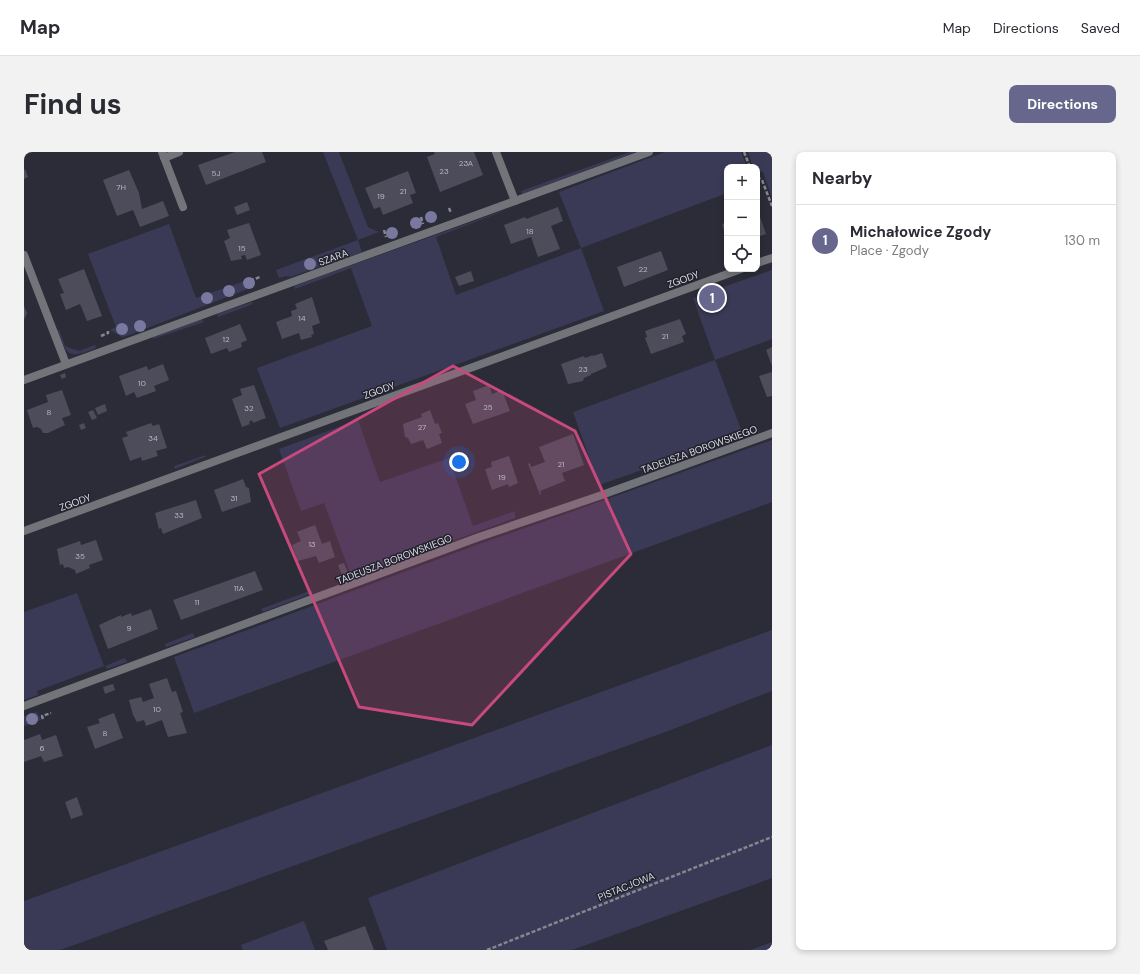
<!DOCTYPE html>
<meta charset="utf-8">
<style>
:root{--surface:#fff;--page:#f2f2f3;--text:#2b2b33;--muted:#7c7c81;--line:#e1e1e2;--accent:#67668d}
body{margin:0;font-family:"DM Sans",sans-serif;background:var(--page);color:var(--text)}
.controls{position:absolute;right:12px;top:12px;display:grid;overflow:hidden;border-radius:8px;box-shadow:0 2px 6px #0003}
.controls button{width:36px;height:36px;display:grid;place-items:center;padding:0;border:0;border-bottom:1px solid var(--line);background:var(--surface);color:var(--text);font:20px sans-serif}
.you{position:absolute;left:435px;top:310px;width:14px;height:14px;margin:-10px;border:3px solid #fff;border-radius:50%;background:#1a73e8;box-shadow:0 0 0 6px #1a73e833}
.badge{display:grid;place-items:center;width:26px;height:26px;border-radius:50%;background:var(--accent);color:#fff;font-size:13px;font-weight:700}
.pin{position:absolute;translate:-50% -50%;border:2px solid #fff;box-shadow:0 1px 4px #0006}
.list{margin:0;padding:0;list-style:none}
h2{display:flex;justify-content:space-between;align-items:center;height:52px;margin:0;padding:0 16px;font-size:17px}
h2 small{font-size:13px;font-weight:400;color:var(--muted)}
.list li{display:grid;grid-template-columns:26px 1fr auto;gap:12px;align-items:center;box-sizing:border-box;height:72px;padding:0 16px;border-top:1px solid var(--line)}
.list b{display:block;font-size:15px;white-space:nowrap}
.list p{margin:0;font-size:13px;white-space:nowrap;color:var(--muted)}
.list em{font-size:13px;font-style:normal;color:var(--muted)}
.icon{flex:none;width:22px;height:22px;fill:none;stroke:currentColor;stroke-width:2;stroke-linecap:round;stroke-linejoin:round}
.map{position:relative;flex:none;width:748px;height:798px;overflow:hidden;border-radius:8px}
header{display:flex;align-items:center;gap:24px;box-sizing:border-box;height:56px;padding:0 20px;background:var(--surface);border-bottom:1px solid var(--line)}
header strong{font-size:19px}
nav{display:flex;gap:22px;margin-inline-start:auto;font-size:14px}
.intro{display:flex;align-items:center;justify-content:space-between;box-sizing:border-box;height:96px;padding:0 24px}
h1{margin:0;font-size:28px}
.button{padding:10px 18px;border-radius:8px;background:var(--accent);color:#fff;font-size:14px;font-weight:700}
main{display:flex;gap:24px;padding:0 24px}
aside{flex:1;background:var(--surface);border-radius:8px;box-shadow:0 2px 6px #0003}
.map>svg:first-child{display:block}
.built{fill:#343446}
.green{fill:#3a3a56}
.building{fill:#4c4c5a}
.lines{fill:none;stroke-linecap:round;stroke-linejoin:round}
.path{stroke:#868690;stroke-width:2.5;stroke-dasharray:4 2;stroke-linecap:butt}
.lane{stroke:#73737a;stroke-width:8}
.street{stroke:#73737a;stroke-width:8}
.tree{fill:#7979a0}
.marked{fill:#c8497d;fill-opacity:0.2;stroke:#c8497d;stroke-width:3;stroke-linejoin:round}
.labels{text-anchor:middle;stroke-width:3;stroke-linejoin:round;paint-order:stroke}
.number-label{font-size:8px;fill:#b8b8c2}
.street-label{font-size:10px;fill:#dcdce4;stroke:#22222e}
</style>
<header>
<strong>Map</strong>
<nav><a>Map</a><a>Directions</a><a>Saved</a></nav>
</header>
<div class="intro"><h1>Find us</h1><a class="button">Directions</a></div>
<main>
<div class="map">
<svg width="748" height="798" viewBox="0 0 748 798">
<rect width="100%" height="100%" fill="#2c2c38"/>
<path class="built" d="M691,138l4,11 -11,4 -4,-11z"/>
<path class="green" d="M299,0h16l29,75 11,5 -21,8 4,12 -72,25 -3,-1 -8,2 -3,-8 82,-30z
M606,0h6l-114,42 -1,-3z
M641,0h76l6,15h-20v26l-146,55 23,63 -324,117 -23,-60 115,-42 -21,-58 -56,21 -1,-3 225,-81 -83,32 20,58 125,-47 -22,-56z
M724,0h24v46l-9,-26 -6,-2v-3h-4z
M145,72l27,74 54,-19 3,8 -126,49 -5,1 -12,-7 6,-3 -28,-73z
M748,118v69l-57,21 28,75 -144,50 -26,-73 142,-52 -22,-62 11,-4 4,11 11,-4 -4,-11z
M228,150l1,2 -35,13 -1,-3z
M178,167l2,3 -51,17v-2z
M33,178h2l6,16 14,5 16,-6 1,3c-28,11 -28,9 -39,-18z
M334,268l22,62 69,-24 24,68 42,-15v7l-163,60 -28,-75 -23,8 -22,-62z
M748,288v62l-578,211 -20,-56 308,-114 72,-25z
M182,303l-1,2 -30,12 -1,-3z
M288,438l1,3 -50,19 -2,-3z
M53,441l27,73 -67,25 1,4 -14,5v-88z
M748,478v61l-104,40 -608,219h-36v-49z
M169,481l2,4 -29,10 -1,-3z
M101,506l2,4 -20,7 -2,-3z
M13,560l4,8 -17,6v-10z
M748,593v133l-200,72h-185l-19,-52z
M280,769l11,29h-72l-2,-5z
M748,790v8h-22z"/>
<path class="building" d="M211,0h27l4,10 -60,23 -8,-20z
M410,0h40l9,23 -43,17 -13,-35 8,-3z
M1,17l3,8 -4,2v-9z
M105,18l10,23 3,16 21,-8 6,15 -29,11 -7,-17 -16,6 -14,-36z
M384,19l8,22 -6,2 3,8 -30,12 -3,-8 -6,2 -9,-21z
M223,50l3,8 -13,5 -3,-8z
M534,55l5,14 -12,5 9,23 -22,8 -7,-20 -20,7 -7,-19 21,-8 1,2z
M733,56l9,26 -9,3z
M703,70v16h-1l-4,-14z
M225,71l12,32 -14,5 -2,-5 -4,1 1,3 -11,2 -7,-20 6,-3 -3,-8z
M637,99l7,19 -44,17 -7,-20z
M60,117l18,47 -15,5 -7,-17 -14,6 -6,-16 4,-1 -6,-14z
M447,119l3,10 -15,5 -4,-9z
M691,142l2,6 -8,3 -2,-6z
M288,145l8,26 -8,3 2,8 -3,1 1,2 -11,3 -2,-7 -17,6 -6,-17 16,-6 -1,-5 6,-2 -2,-5z
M0,154l3,7 -3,7z
M656,167l6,15 -4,2 2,6 -33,12 -6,-16 2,-1 -2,-6z
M216,172l7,16 -6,3 1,4 -13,5 -2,-4 -16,6 -6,-16z
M748,195v19l-6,-16z
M578,201l5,14 -16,7v1l-7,3 -1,3 -15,3 -7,-20 23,-8 1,2 8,-3v1z
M139,212l6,16 -15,6 2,5 -19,7 -3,-6 -8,4 -7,-20 28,-10 1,4z
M748,220v24l-5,1 -8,-21z
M41,221l1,4 -4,2 -2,-4z
M230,233l12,33 -13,5 -1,-3 -3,2 1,2 -8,3 -10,-28 10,-4 -2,-6z
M465,233l3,9 10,-4 8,21 -37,13 -8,-20 11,-4 -3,-9z
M38,238l9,25 -9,3 3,7 -17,8h-5l-2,-4 -4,-2 -4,1 -6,-18 21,-8 -2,-7z
M81,252l2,7 -9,4 -3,-7z
M69,258l4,8 -5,2 -4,-8z
M406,258l5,14 3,-1 4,10 -3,1 3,9 -15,6 -4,-9 -12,4 -3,-6 -3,-1 -2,-13 19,-7 -1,-3z
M60,271l2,5 -5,2 -2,-5z
M127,271l2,3 6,-2 8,24 -11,3 2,5 -16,5 -1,-4 -11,4 -8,-23 6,-2 -2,-4z
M549,282l11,31 -22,8 3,8 -25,10 1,3 -1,1 -12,-31 2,-1 1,4 14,-5 -6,-15z
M485,304l9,27 -9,4 -1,-3 -16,6 -7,-21 7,-2 -1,-5z
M219,327l3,8 3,1 2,14 -29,10 -8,-22z
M172,348l6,18 -39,16 -2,-6 -2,1 -4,-16z
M291,373l7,19 8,-3 5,16 -16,6 -3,-7 -18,5 -6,-16 9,-4 -4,-9z
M72,388l7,20 -14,5 1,3 -14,6 -1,-4 -7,-3 -4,1 -1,-4 -3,1 -3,-16 23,-8 1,4z
M320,411l5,12 -6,3 -5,-13z
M231,419l8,19 -82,30 -8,-20z
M127,457l7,20 -50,20 -9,-24 22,-10v2l10,-4 1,3z
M143,526l5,14 4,-1 7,21 -3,1 7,20 -19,4 -6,-17 -16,6 -2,-6 -7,2 -4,-7 -4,-15 12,-3 2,5 11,-4 -5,-14z
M89,532l2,6 -10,4 -2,-7z
M90,561l9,25 -28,11 -8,-22 13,-4 -2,-4z
M16,582l2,6 14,-5 7,21 -19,6 -3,-6 -17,6v-22z
M53,645l6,18 -12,4 -6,-17z
M341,774l9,24h-46l-4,-9z"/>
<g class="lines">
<path class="path" d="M720,0l6,15
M733,25l5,3 10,26
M425,56l2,5
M397,65l2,7
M360,78l2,7
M228,126v2l8,-3
M77,184l7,-3v-2
M19,567l-1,-3 9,-3
M463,798l285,-113"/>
<path class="lane" d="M138,0l21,55
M472,0l19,49
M140,6l15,-6
M0,103l42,109"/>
<path class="street" d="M733,111l15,-5
M0,228l625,-228
M0,379l717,-262
M0,554l455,-169 120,-41 173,-63"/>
</g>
<g class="tree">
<circle cx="407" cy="65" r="6"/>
<circle cx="392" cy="71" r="6"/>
<circle cx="368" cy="81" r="6"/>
<circle cx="286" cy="112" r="6"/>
<circle cx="225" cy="131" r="6"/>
<circle cx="205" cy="139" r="6"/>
<circle cx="183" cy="146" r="6"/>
<circle cx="116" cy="174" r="6"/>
<circle cx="98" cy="177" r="6"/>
<circle cx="8" cy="567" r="6"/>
</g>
<path class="marked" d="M429,214l122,65 56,123 -159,171 -113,-18 -100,-233z"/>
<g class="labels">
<g class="number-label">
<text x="442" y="14">23A</text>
<text x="420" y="22">23</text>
<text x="192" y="24">5J</text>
<text x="97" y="38">7H</text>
<text x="379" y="42">21</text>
<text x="357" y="47">19</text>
<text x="506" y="82">18</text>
<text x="218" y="99">15</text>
<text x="619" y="120">22</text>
<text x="278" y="169">14</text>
<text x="641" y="187">21</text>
<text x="202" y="190">12</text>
<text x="559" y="220">23</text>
<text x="118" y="234">10</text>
<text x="464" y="258">25</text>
<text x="225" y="259">32</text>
<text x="25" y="263">8</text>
<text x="398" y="278">27</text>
<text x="129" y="289">34</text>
<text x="537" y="315">21</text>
<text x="478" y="328">19</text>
<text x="210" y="349">31</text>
<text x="155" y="366">33</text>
<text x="288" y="395">13</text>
<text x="56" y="407">35</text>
<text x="215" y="439">11A</text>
<text x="173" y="453">11</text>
<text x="105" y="479">9</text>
<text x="133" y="560">10</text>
<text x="81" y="584">8</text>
<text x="18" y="599">6</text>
</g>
<g class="street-label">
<text transform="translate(309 105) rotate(-20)" y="4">SZARA</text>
<text transform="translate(659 127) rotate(-20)" y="4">ZGODY</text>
<text transform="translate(355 238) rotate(-20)" y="4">ZGODY</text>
<text transform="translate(675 297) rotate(-20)" y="4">TADEUSZA BOROWSKIEGO</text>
<text transform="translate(51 350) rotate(-20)" y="4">ZGODY</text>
<text transform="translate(370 407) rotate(-21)" y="4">TADEUSZA BOROWSKIEGO</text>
<text transform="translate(602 734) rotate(-22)" y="4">PISTACJOWA</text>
</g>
</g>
</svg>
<div class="controls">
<button>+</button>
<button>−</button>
<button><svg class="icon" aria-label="locate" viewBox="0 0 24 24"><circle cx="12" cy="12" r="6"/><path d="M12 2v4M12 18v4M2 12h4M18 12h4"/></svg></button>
</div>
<div class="you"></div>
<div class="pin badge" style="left:688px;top:146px">1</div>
</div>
<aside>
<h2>Nearby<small></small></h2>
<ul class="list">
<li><span class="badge">1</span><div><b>Michałowice Zgody</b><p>Place · Zgody</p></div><em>130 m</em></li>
</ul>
</aside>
</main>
